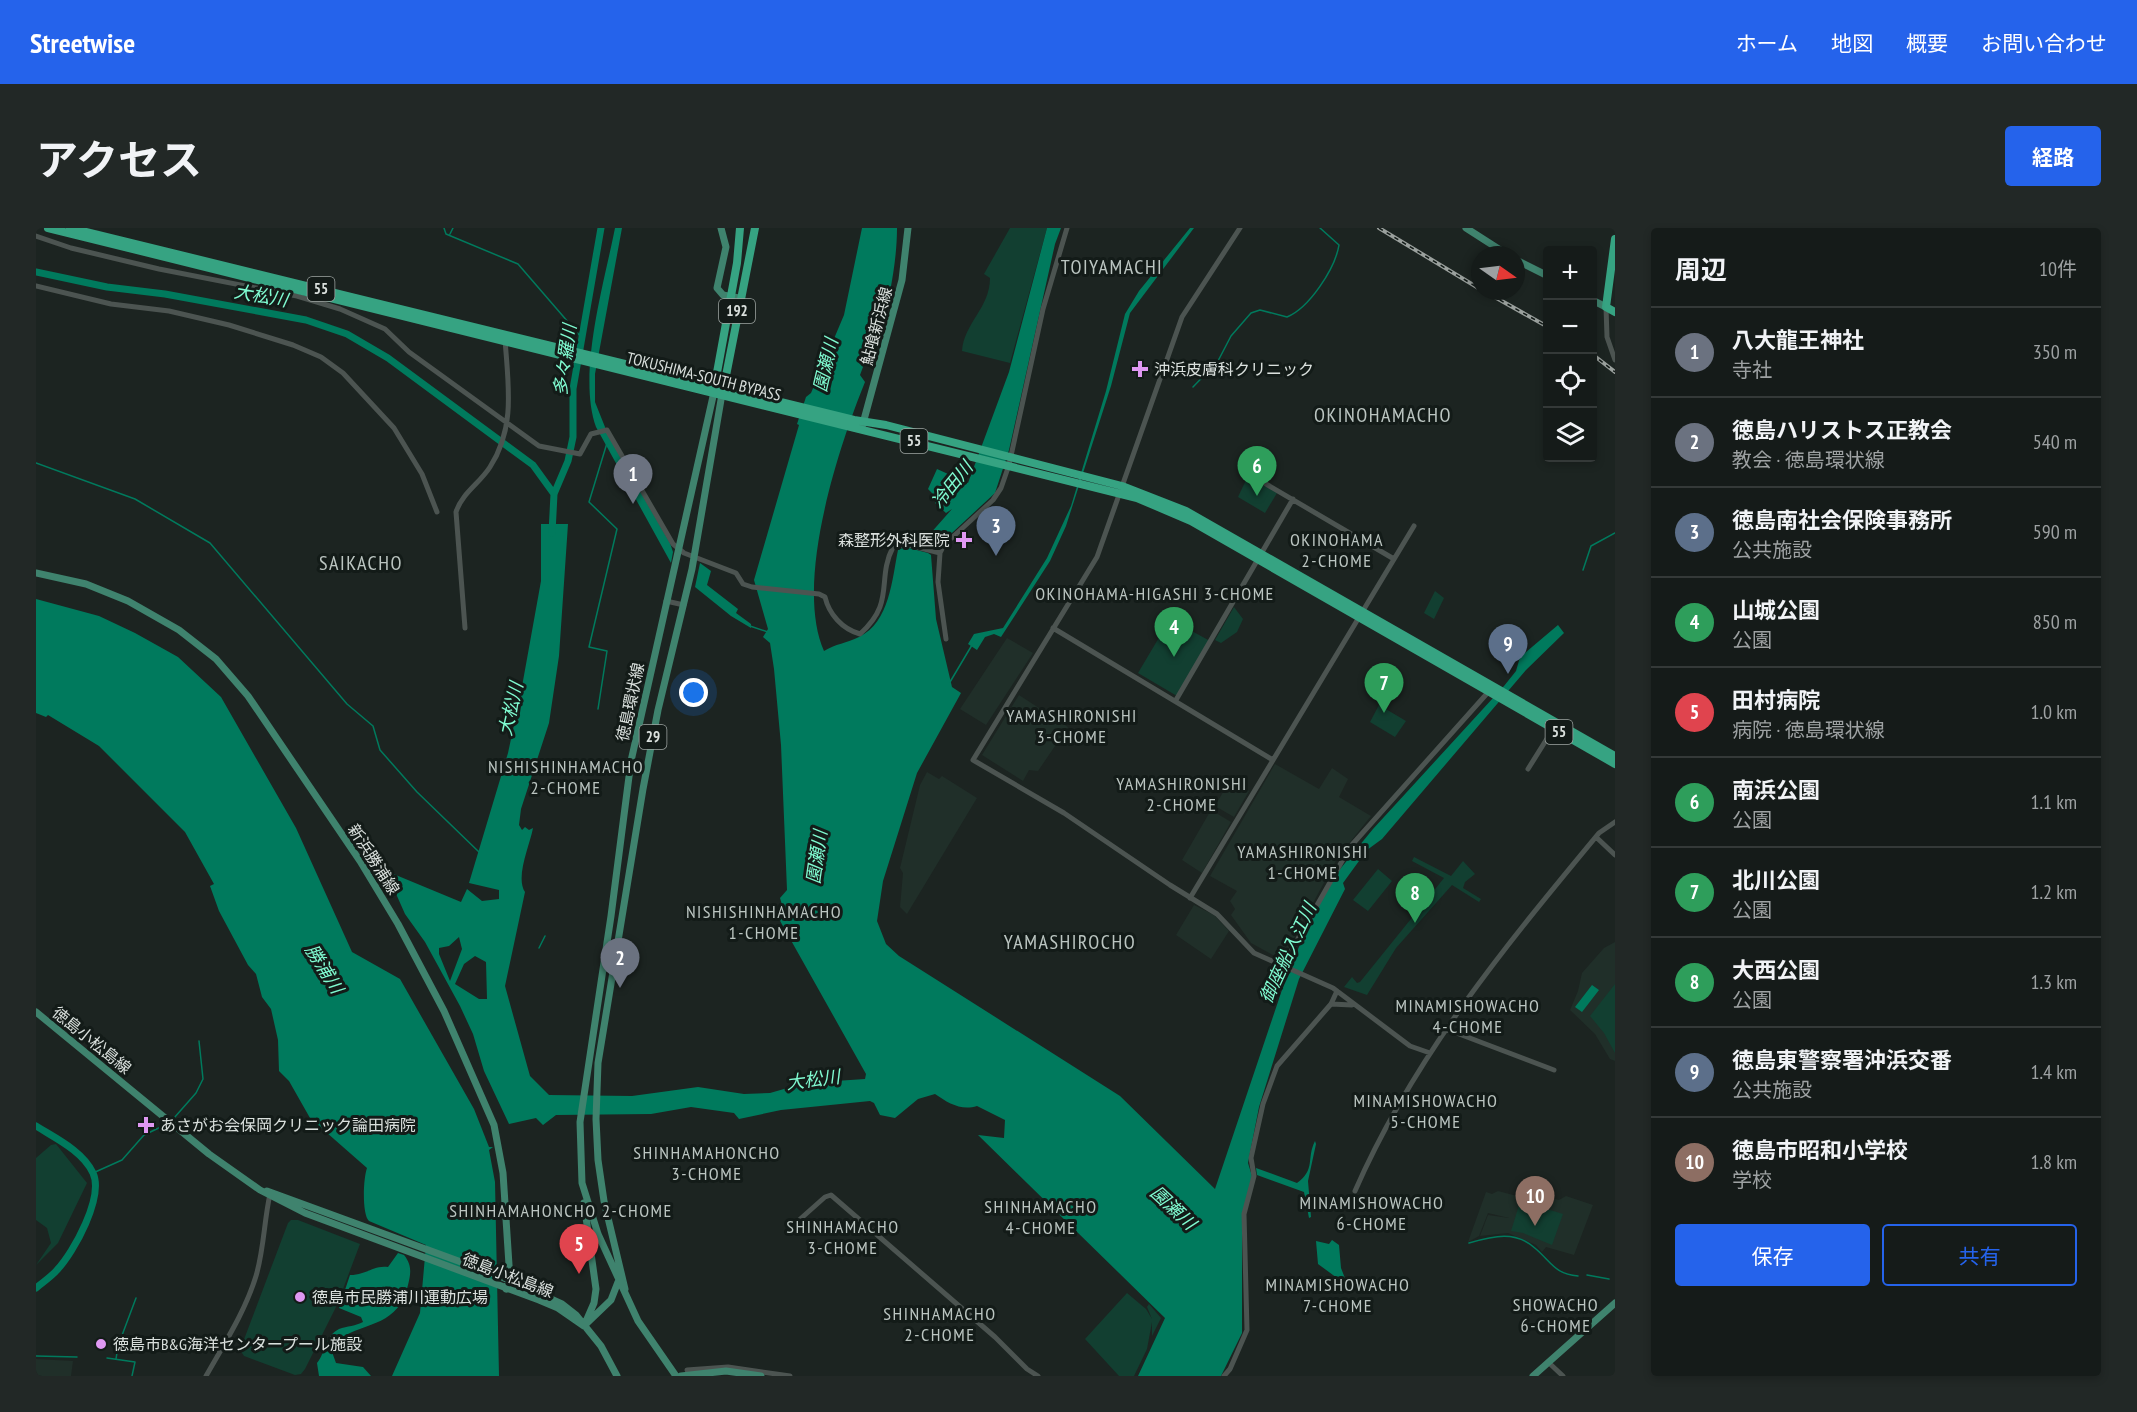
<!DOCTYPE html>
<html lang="ja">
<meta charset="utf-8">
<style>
:root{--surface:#151b19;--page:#222826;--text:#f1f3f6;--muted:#9da1a2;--line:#343938;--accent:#2563eb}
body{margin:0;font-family:"PT Sans Narrow","Noto Sans JP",sans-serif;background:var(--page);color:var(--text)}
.controls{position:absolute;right:18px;top:18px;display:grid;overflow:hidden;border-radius:6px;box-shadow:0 3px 9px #0003}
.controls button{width:54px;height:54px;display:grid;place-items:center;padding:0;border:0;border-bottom:2px solid var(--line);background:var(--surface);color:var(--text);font:30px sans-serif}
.compass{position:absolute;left:1435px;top:18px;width:54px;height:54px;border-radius:50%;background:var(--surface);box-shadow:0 3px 9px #0003;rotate:104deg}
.you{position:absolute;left:658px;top:465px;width:21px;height:21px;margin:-15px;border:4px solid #fff;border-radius:50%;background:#1a73e8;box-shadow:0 0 0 9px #1a73e833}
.badge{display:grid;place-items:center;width:39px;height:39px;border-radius:50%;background:var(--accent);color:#fff;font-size:20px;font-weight:700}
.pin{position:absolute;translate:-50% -50px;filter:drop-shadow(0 2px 3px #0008)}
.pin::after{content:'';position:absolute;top:32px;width:21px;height:18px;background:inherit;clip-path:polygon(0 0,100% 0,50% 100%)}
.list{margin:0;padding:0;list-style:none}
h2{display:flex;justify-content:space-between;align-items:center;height:78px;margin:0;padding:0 24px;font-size:26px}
h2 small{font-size:20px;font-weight:400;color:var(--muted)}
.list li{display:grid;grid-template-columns:39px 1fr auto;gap:18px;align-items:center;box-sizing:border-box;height:90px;padding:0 24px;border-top:2px solid var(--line)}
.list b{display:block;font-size:22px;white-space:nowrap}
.list p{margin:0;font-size:20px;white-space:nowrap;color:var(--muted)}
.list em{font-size:20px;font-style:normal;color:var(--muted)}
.actions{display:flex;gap:12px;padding:18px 24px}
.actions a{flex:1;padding:14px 0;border:2px solid var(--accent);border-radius:6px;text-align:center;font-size:21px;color:var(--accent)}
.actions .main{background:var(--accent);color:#fff}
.icon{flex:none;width:33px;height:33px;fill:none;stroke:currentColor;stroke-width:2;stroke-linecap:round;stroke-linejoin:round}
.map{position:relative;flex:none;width:1579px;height:1148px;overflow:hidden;border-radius:6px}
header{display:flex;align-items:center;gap:36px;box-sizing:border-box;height:84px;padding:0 30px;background:var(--accent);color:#fff}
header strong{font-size:28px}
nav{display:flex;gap:33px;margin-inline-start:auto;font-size:21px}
.intro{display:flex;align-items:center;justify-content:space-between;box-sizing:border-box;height:144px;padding:0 36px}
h1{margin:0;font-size:42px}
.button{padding:15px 27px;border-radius:6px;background:var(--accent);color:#fff;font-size:21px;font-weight:700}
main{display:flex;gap:36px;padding:0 36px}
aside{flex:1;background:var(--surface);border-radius:6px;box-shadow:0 3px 9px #0003}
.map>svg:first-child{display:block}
.built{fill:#202f29}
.green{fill:#123f31}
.water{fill:#007a5d;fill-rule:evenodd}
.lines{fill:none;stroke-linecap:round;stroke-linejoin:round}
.stream{stroke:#007a5d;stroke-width:1.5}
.river{stroke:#007a5d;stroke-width:7}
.minor{stroke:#4c5451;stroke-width:5}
.major{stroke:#3f836e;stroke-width:7}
.highway{stroke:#36a382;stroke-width:8}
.rail-casing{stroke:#9aa09d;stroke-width:4}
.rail{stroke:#131b18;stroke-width:1.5;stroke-dasharray:4.5;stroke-linecap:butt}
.poi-dot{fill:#df98f2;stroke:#131b18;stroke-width:2}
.labels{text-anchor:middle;stroke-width:6;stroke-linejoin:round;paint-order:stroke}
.shield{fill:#131b18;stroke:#9ea5a2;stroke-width:1.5}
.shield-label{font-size:15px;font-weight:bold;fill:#dae0dd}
.street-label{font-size:16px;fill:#dae0dd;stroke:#131b18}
.poi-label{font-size:16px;fill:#dae0dd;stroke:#131b18;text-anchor:start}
.water-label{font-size:18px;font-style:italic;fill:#80fcd2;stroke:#131b18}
.neighbourhood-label{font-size:18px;letter-spacing:1.5px;fill:#bbc5c1;stroke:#131b18}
.quarter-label{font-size:20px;letter-spacing:1.5px;fill:#bbc5c1;stroke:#131b18}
</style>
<header>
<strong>Streetwise</strong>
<nav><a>ホーム</a><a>地図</a><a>概要</a><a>お問い合わせ</a></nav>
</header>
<div class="intro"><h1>アクセス</h1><a class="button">経路</a></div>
<main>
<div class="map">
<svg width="1579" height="1148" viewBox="0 0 1579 1148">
<rect width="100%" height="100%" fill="#1c2421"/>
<path class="built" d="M971,410l26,15 -47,72 -26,-16z
M983,467l49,32 -30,44 -9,-1 -6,11 -41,-26z
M1239,536l44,25 13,-21 16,11 -9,18 32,19 -33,41 -56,103 -31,-17 -20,-28 4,-6 -5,-8 7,-10 -27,-15z
M891,544l12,7 3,-3 35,22 -70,116 -7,-7 3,-34 -3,-5 20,-83z
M1194,552l19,11 -15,26 -19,-11z
M1175,582l20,12 -29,51 -20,-13z
M1158,677l20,10 15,16 -18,28 -35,-24z
M1579,714v119l-5,-2 -15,-25 -25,-24 8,-19 4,-18 22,-25z
M1462,963l19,5h27l15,4 7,-4 27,9 -19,50 -28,-8 -4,5 -6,-7 -28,-12 -28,3 8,-21 21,3 -21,-5 -9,23 -11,6 18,-50 6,2z
M0,1131l37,2 -2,15h-35z"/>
<path class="green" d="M974,0h37l-37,135 -48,-12c2,-28 28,-43 28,-73l-6,-4z
M1210,252l15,9 2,-4 14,8 -12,20 -27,-16z
M1399,363l9,7 -10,21 -10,-6z
M1198,379l9,12 -6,13 -16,11 -6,-3z
M1134,391l40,22 -33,55 -39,-23z
M1343,477l27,16 -11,16 -25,-15z
M1378,629l37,19 12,-15 12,13 -10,8 -2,6 18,11 -2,3 -27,-17 -56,63 -29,47 -23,-8 8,-10 5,6 3,-1 84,-104 -32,-17z
M1342,641l14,12 -24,30 -15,-11z
M1579,756v69l-11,-20 -14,-17z
M20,916l31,39 -29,60 -22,22 15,-22 -4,-15 -11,-8v-62l15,-13z
M1492,970l10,4 -1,4 26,8 -11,31 -29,-12 -12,-2 10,-32z
M255,992h7l62,24 -23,61 -32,64 -4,5 -6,1 -51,-19 -4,-6 48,-127z
M1091,1065l19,16 6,10 -5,-12 2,-3 12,14 -9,18v-14l-5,27 -13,27h-15l-34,-37z"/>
<path class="water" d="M579,0h7l-27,146v28l14,35 61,106 3,9 -2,11 -75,-136c-19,-53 8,-143 19,-199z
M826,0h35c0,35 -8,69 -15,103l-7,4 -15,40 5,7c-27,67 -71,201 -41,269 11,-7 23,-8 35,-14 31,-15 33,-58 39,-87l7,-3 23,6 3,2 5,64 16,68 9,6 -44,80 -34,108 -6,40 9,23 13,12 221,140 95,93 72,-214 23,-54 26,-47 37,-45 131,-143 12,-15 4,-14 38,-32 6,8 -38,37 -144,169 -15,11 -24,33 2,6 -46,90 -40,128 -11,56 4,13 -10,42v115l-21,43h-83l27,-58 -187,-183 26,3 1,-18 -28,-14c-16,5 -29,-3 -42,-12l-17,5 -23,19 -15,-3 -6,-12 -4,-2 -89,9 -42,9 -5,-6 -43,-6 -40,7 -95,1 -13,10 -7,-7 -27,6 -25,-53 -11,-37 -13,-28 -35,-64 -20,-28 -16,-36 2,-5 70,29 6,-13 15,12 17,-2v-9l-30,-7 39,-130 13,-61 20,-111v-57h27l-9,132 -10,67 -28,86 -2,16 3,5 3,-3 4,3 4,-2c-3,17 -18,49 -8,64l-20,94 25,90 19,19 83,1 66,-9 46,7 26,-1 21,-6v-3l74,-5 1,-5 -87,-155 4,-11 -3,-10 7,-8 -6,-145 -7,-76 -4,-26 -7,-6 5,-8 -14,-49 45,-155 -2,-1 9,-27 5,-4 33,-78zM423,709l3,12 -12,32 -11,-27v-6l10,-2zM439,728l11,6 1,37h-8l-24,-15 9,-20z
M1011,0h14l-6,16 -46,206 -14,43 -56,52 -18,-1 31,-35 -6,4 -11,-10 3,-4 -10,-10 9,-20 31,14 41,-111z
M1154,0h4l-64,85 -19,73 -45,140 -16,35 -49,76 -7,-3 -9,3 -8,13 -9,-6 6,-10 29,-6 44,-70 24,-52 35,-115 19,-77 14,-23z
M664,335l11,8 -4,14 31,24 -2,4 15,11v4l-20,-12 -36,-29z
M0,371l63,17 36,17 43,24 43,40 75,131 56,124 48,27 74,130 15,38h4l-4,3 6,32 4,194h-107l28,-63 6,-68 -57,-24c-7,-6 -6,-42 -2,-53l-57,-50 -21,-37 -10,-10 -1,-31 -7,-31 -9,-12 -6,-23 -8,-9 -29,-54 -9,-25 4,-2 -29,-52 -86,-86 -51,-31 -2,2 -10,-4z
M1556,757l7,5 -17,22 -7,-5z
M1279,913l1,3 -8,37 3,36 -2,1 -5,-26 -47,-17 -1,-7 41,15c19,-14 9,-24 18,-42z
M1296,1012l7,5 2,23 7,18 -30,-22 -2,-23 13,3z
M362,1025l6,2c8,10 7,18 4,30 -10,41 -39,36 -70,54l-6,13 4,11 27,4 8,9h-52l-2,-13c9,-11 8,-27 22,-34 8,-3 17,-3 24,-7l-2,-5 -22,-9 11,-33c17,0 23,-10 38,-8z"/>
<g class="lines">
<path class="stream" d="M408,0l2,6 72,30 63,73
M414,6l3,-6
M1157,159l25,-26 13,-25 20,-23 9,-3 27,7c22,-9 48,-48 52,-72l-19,-17
M0,235l99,36 75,44 137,161 26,22 7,24 37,42 62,60
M1547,342l8,-24 24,-13
M714,398l18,6
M914,454l22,-37
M562,481l9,-58 -18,-4 28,-118 -28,-27 18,-59
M503,720l6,-12
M138,890l22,-25 7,-14 -4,-38
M57,945l29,-13 22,-25 21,-10
M1433,1015c24,-7 47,-13 67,6 16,14 19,25 42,27
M1551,1047l22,4
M0,1128l41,1
M71,1130l28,4 -3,14
M80,1131l2,-13 18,-48"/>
<path class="river" d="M0,44l71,15 58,7 141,26 41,14 41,24 145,107 21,29
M516,305l2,-39 14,-33 5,-24v-48l28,-161
M0,898c19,12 47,25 57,47 11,24 -19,79 -36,97 -6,7 -14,12 -21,18"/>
<path class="minor" d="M1204,0l-58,89 -85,240 -124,203 91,53 106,72 47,29 37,39 79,35 77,58 20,7
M0,8l35,12 88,21 138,27 43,13 45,20 24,23 130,94 41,8 11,-20 16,-4 66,114 11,9 52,20 7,11 9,3 67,7 6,3c4,17 17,32 35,37 36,-32 16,-54 33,-87l12,-3 35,9 4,-8 49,-45 8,-12 8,-23 34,-156 24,-81
M0,58l75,18 58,7 60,14 64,20 28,12 22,16 51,55 28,46 15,38
M1570,79l1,30 8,23
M1230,256l128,75
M904,325l-2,29 8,57
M630,373l18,4
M429,400l-9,-116c6,-19 24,-29 34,-45 26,-40 18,-83 15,-128
M1017,400l220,132
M1140,472l117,-201
M1492,541l25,-40
M1560,609l19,18
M1154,670l224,-372
M1246,739l68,-120 141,-158
M1295,776l21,1
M1410,801l108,41
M1319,963c59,-135 152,-247 244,-358l16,-11
M753,1001l36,-32 6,-2 164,142 32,32 11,7
M1512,1134l15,14
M651,1142l41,-3 62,9
M170,1148c18,-32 39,-64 50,-100 8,-27 8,-55 14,-82
M1188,1148l6,-7 17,-39 -3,-116 10,-38 -3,-18 12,-54 14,-38 54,-62 6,-13"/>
<path class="major" d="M685,0l5,19 -9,41 6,7 16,3
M1430,0l42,27
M1480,32l32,16
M1556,72l14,7
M826,199l40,-147 6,-52
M0,345l50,11 42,17 51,29 37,29 32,37 112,165 38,63 46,87 50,114 9,48 7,107 -4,9
M0,784l173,142 51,36 45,23 234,87 19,8 26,18
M231,963l235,86 60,27 14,11 25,31 16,30
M589,1061l-21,-88 -6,-41 -2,-41 2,-56 45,-274 15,-79 34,-141 30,-175
M550,1096l25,-24 7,-18
M548,1098l10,-23 2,-14 -12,-86
M640,1148l-38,-55 -40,-87 -16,-51 -2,-61 31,-206 20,-155 83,-369
M645,1148l45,-5 35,5
M1497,1148l82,-73"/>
<path class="highway" d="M12,0l1089,270 54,23 424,243
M34,0l784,192 32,5 236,61 64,25 429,245
M1579,11l-9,68 9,5
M678,161l23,-126 3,-35
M687,163l32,-163"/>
<defs>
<path id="rail" d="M1343,0l101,61
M1448,63l64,36
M1556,126l23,18"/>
</defs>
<use href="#rail" class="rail-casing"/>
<use href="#rail" class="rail"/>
</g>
<g class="poi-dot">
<path d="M1101 132h6v6h6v6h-6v6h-6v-6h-6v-6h6z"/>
<path d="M925 303h6v6h6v6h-6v6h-6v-6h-6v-6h6z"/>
<path d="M107 888h6v6h6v6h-6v6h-6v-6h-6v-6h6z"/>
<circle cx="264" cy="1069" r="6"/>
<circle cx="65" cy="1116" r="6"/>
</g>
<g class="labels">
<g class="shield">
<rect x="271.5" y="49" width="27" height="24" rx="4.5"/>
<rect x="683" y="71" width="36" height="24" rx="4.5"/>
<rect x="864.5" y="201" width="27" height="24" rx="4.5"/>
<rect x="1509.5" y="492" width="27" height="24" rx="4.5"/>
<rect x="603.5" y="497" width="27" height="24" rx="4.5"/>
</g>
<g class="shield-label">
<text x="285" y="66">55</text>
<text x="701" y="88">192</text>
<text x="878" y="218">55</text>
<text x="1523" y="509">55</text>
<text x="617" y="514">29</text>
</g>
<g class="street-label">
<text transform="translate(840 98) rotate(-75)" y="6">鮎喰新浜線</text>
<text transform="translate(668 148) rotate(14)" y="6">TOKUSHIMA-SOUTH BYPASS</text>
<text transform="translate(594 474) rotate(-78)" y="6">徳島環状線</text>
<text transform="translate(338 631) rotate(57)" y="6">新浜勝浦線</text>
<text transform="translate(56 812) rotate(39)" y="6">徳島小松島線</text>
<text transform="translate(472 1047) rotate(21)" y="6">徳島小松島線</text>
</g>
<g class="poi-label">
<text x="1118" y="147">沖浜皮膚科クリニック</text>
<text x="914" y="318" text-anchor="end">森整形外科医院</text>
<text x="124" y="903">あさがお会保岡クリニック論田病院</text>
<text x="276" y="1075">徳島市民勝浦川運動広場</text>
<text x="77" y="1122">徳島市B&amp;G海洋センタープール施設</text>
</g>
<g class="water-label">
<text transform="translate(225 68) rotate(10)" y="6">大松川</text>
<text transform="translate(529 132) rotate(-82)" y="6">多々羅川</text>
<text transform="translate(790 137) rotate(-77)" y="6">園瀬川</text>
<text transform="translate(916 257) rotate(-51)" y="6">冷田川</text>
<text transform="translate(475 481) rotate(-77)" y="6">大松川</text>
<text transform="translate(781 629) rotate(-82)" y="6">園瀬川</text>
<text transform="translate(1252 725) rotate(-65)" y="6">御座船入江川</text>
<text transform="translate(288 741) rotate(58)" y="6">勝浦川</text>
<text transform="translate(777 852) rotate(-7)" y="6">大松川</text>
<text transform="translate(1137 980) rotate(43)" y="6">園瀬川</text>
</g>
<g class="neighbourhood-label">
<text x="1301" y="318">OKINOHAMA<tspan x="1301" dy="21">2-CHOME</tspan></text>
<text x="1119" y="372">OKINOHAMA-HIGASHI 3-CHOME</text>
<text x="1036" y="494">YAMASHIRONISHI<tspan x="1036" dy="21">3-CHOME</tspan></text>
<text x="530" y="545">NISHISHINHAMACHO<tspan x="530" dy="21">2-CHOME</tspan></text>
<text x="1146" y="562">YAMASHIRONISHI<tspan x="1146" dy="21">2-CHOME</tspan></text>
<text x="1267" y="630">YAMASHIRONISHI<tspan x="1267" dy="21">1-CHOME</tspan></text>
<text x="728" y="690">NISHISHINHAMACHO<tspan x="728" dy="21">1-CHOME</tspan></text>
<text x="1432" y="784">MINAMISHOWACHO<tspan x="1432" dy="21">4-CHOME</tspan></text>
<text x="1390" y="879">MINAMISHOWACHO<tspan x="1390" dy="21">5-CHOME</tspan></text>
<text x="671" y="931">SHINHAMAHONCHO<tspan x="671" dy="21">3-CHOME</tspan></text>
<text x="1336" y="981">MINAMISHOWACHO<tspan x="1336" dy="21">6-CHOME</tspan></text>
<text x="1005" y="985">SHINHAMACHO<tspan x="1005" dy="21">4-CHOME</tspan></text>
<text x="525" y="989">SHINHAMAHONCHO 2-CHOME</text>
<text x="807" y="1005">SHINHAMACHO<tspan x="807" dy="21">3-CHOME</tspan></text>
<text x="1302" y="1063">MINAMISHOWACHO<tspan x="1302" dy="21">7-CHOME</tspan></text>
<text x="1520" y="1083">SHOWACHO<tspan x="1520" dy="21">6-CHOME</tspan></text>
<text x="904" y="1092">SHINHAMACHO<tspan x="904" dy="21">2-CHOME</tspan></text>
</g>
<g class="quarter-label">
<text x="1076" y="46">TOIYAMACHI</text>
<text x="1347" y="194">OKINOHAMACHO</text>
<text x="325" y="342">SAIKACHO</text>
<text x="1034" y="721">YAMASHIROCHO</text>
</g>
</g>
</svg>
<div class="controls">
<button>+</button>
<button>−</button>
<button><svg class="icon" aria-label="locate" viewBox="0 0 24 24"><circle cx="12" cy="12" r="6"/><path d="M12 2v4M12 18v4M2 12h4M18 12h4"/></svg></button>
<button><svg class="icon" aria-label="layers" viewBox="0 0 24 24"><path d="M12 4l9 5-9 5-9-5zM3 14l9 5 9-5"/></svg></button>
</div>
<svg class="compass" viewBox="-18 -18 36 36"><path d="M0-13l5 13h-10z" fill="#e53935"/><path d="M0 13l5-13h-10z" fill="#9da1a2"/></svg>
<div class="you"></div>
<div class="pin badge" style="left:597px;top:276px;background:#6b7280">1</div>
<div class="pin badge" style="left:584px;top:760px;background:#6b7280">2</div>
<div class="pin badge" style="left:960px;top:328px;background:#5c6f8a">3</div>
<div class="pin badge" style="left:1138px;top:429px;background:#2e9e5b">4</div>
<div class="pin badge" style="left:543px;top:1046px;background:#e0444e">5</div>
<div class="pin badge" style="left:1221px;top:268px;background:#2e9e5b">6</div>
<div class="pin badge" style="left:1348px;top:485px;background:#2e9e5b">7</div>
<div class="pin badge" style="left:1379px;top:695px;background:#2e9e5b">8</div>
<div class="pin badge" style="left:1472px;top:446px;background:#5c6f8a">9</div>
<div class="pin badge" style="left:1499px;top:998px;background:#8d6e63">10</div>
</div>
<aside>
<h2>周辺<small>10件</small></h2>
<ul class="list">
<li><span class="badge" style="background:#6b7280">1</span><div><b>八大龍王神社</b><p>寺社</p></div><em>350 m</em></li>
<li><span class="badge" style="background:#6b7280">2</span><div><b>徳島ハリストス正教会</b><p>教会 · 徳島環状線</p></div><em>540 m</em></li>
<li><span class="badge" style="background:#5c6f8a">3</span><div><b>徳島南社会保険事務所</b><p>公共施設</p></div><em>590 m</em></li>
<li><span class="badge" style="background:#2e9e5b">4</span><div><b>山城公園</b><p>公園</p></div><em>850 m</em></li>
<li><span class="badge" style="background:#e0444e">5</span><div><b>田村病院</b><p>病院 · 徳島環状線</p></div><em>1.0 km</em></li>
<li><span class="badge" style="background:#2e9e5b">6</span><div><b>南浜公園</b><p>公園</p></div><em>1.1 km</em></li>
<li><span class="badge" style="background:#2e9e5b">7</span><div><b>北川公園</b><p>公園</p></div><em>1.2 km</em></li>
<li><span class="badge" style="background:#2e9e5b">8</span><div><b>大西公園</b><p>公園</p></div><em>1.3 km</em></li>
<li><span class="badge" style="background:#5c6f8a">9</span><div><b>徳島東警察署沖浜交番</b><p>公共施設</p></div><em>1.4 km</em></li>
<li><span class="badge" style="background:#8d6e63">10</span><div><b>徳島市昭和小学校</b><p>学校</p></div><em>1.8 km</em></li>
</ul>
<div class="actions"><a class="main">保存</a><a>共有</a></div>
</aside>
</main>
